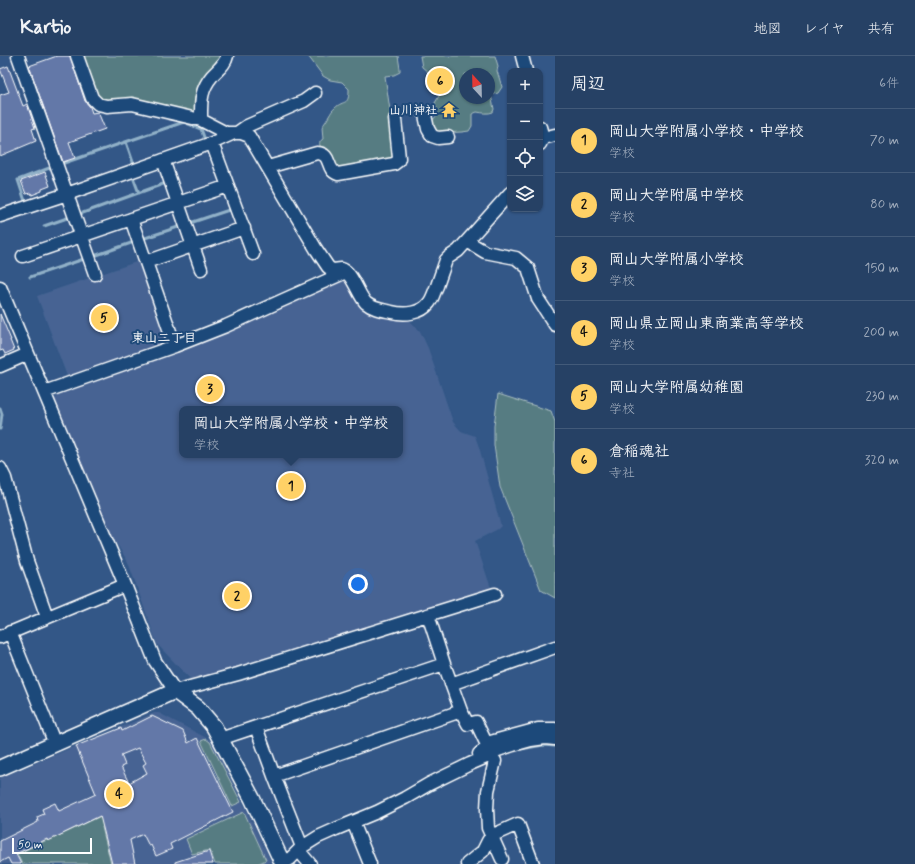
<!DOCTYPE html>
<html lang="ja">
<meta charset="utf-8">
<style>
:root{--surface:#264165;--page:#2e486b;--text:#f1f3f6;--muted:#a4afbf;--line:#425a79;--accent:#ffd166}
body{margin:0;font-family:Mynerve,"Klee One",sans-serif;background:var(--page);color:var(--text)}
.controls{position:absolute;right:12px;top:12px;display:grid;overflow:hidden;border-radius:8px;box-shadow:0 1px 3px #0004}
.controls button{width:36px;height:36px;display:grid;place-items:center;padding:0;border:0;border-bottom:1px solid var(--line);background:var(--surface);color:var(--text);font:20px sans-serif}
.compass{position:absolute;left:459px;top:12px;width:36px;height:36px;border-radius:50%;background:var(--surface);box-shadow:0 1px 3px #0004;rotate:338deg}
.scale{position:absolute;left:12px;bottom:10px;width:80px;box-sizing:border-box;padding-left:4px;border:2px solid #fff;border-top:0;font-size:11px;line-height:14px;white-space:nowrap;color:#fff;-webkit-text-stroke:3px #1f4a7a;paint-order:stroke}
.you{position:absolute;left:358px;top:528px;width:14px;height:14px;margin:-10px;border:3px solid #fff;border-radius:50%;background:#1a73e8;box-shadow:0 0 0 6px #1a73e833}
.badge{display:grid;place-items:center;width:26px;height:26px;border-radius:50%;background:var(--accent);color:#111;font-size:13px;font-weight:700}
.pin{position:absolute;translate:-50% -50%;border:2px solid #fff;box-shadow:0 1px 4px #0006}
.popup{position:absolute;left:179px;top:350px;width:224px;height:52px;box-sizing:border-box;display:grid;place-content:center;border-radius:8px;background:var(--surface);filter:drop-shadow(0 1px 3px #0005);font-size:13px;white-space:nowrap;color:var(--muted)}
.popup b{font-size:15px;color:var(--text)}
.popup::after{content:'';position:absolute;left:50%;top:100%;margin-left:-8px;border:8px solid transparent;border-top-color:var(--surface)}
.list{margin:0;padding:0;list-style:none}
h2{display:flex;justify-content:space-between;align-items:center;height:52px;margin:0;padding:0 16px;font-size:17px}
h2 small{font-size:13px;font-weight:400;color:var(--muted)}
.list li{display:grid;grid-template-columns:26px 1fr auto;gap:12px;align-items:center;box-sizing:border-box;height:64px;padding:0 16px;border-top:1px solid var(--line)}
.list b{display:block;font-size:15px;white-space:nowrap}
.list p{margin:0;font-size:13px;white-space:nowrap;color:var(--muted)}
.list em{font-size:13px;font-style:normal;color:var(--muted)}
.icon{flex:none;width:22px;height:22px;fill:none;stroke:currentColor;stroke-width:2;stroke-linecap:round;stroke-linejoin:round}
.map{position:relative;flex:none;width:555px;height:808px;overflow:hidden}
header{display:flex;align-items:center;gap:24px;box-sizing:border-box;height:56px;padding:0 20px;background:var(--surface);border-bottom:1px solid var(--line)}
header strong{font-size:19px}
nav{display:flex;gap:22px;margin-inline-start:auto;font-size:14px}
main{display:flex}
aside{flex:1;background:var(--surface)}
.map>svg:first-child{display:block}
.built{fill:#466493;fill-rule:evenodd}
.green{fill:#567c82;stroke:#aabec0;fill-rule:evenodd}
.lines{fill:none;stroke-linecap:round;stroke-linejoin:round}
.stream{stroke:#91b1c8;stroke-width:3}
.building{fill:#6478a8;stroke:#fff;fill-rule:evenodd}
.minor-casing{stroke:#fff;stroke-width:15}
.tertiary-casing{stroke:#fff;stroke-width:18}
.minor{stroke:#1f4a7a;stroke-width:12}
.tertiary{stroke:#1f4a7a;stroke-width:15}
.labels{text-anchor:middle;stroke-width:4;stroke-linejoin:round;paint-order:stroke}
.poi-label{font-size:12px;font-weight:bold;fill:#fff;stroke:#1f4a7a;text-anchor:end}
.neighbourhood-label{font-size:13px;font-weight:bold;fill:#fff;stroke:#1f4a7a}
</style>
<header>
<strong>Kartio</strong>
<nav><a>地図</a><a>レイヤ</a><a>共有</a></nav>
</header>
<main>
<div class="map">
<svg width="555" height="808" viewBox="0 0 555 808">
<rect width="100%" height="100%" fill="#335787"/>
<filter id="ink" filterUnits="userSpaceOnUse"><feTurbulence type="fractalNoise" baseFrequency=".025" numOctaves="2"/><feDisplacementMap in="SourceGraphic" scale="8" xChannelSelector="R" yChannelSelector="G"/><feConvolveMatrix kernelMatrix="1 2 1 2 8 2 1 2 1" color-interpolation-filters="sRGB"/></filter>
<g filter="url(#ink)">
<path class="built" d="M142,204l28,81 -3,4 -99,34 -31,-83z
M342,224l6,1 17,27 42,10 13,13 8,17 25,74 8,9 14,5 4,11 22,79 -3,3 -23,12 16,47 -3,4 -296,89 -35,-37 -29,-82 -18,-29 -55,-134 3,-5 163,-58zM182,353h218v46h-218z
M154,657h5l53,28 34,68 25,53 -4,2h-267v-86z"/>
<path class="green" d="M79,0h143l-26,57 -97,-12z
M308,0h90l2,13v3l-6,3 -9,1 6,41 3,40 -4,3 -49,11 -5,-5 -1,-5 -8,-13 -7,-2c-1,-4 0,-5 3,-7l-1,-12c2,-3 5,-7 7,-11 2,-3 3,-6 6,-8 9,-9 14,-1 14,-19l-7,-7 -12,-2 -7,-4z
M420,0h75l3,10 -1,5 5,16 -4,6 -7,2 3,14 -1,3c-5,2 -10,1 -16,0l-5,2v12l-3,5 -7,1 -22,1 -6,-4 -2,-9 6,-5 -3,-12 4,-7 -8,-10 -3,-14 -6,-5zM465,18h24v24h-24z
M498,338l53,17 4,11v176l-14,-8 -41,-103 -6,-42v-19z
M206,683l4,3 31,60 -9,4 -31,-65z
M244,756l22,48 -9,4h-42l-5,-14 -18,4 -6,-15z
M103,759l5,10 -6,2 9,37h-89l-5,-10 30,-14 1,1z"/>
<g class="lines">
<path class="stream" d="M126,86l8,23
M61,108l123,-42 17,7 4,11
M133,121l6,16
M25,145l-7,-21 34,-13
M80,158l86,-31
M190,167l42,-14
M44,170l26,-9
M142,183l39,-13
M94,200l40,-14
M30,221l54,-18
M0,352l2,6 -2,15
M521,693l22,-4 12,1
M417,742l35,-19"/>
</g>
<path class="building" d="M57,0h13l15,45 5,6 2,6 6,-1 7,17 -36,13 6,16 -12,4 -34,-96z
M8,10l15,40 4,-2 8,24 -3,1 4,12 -36,15v-61l9,-3 -9,-23z
M45,116l5,14 -8,3v2l-10,4 -1,-2 -5,1 -5,-13z
M0,258l11,26h-1l4,10 -9,4 -2,-4 -3,1z
M152,660l31,15 5,12 9,-5 36,74 -63,32 2,5 -16,7 -5,-11 -2,1 -6,-12 -13,6 5,24h-23l-12,-48 -52,25 -1,-2 -31,15 5,10h-10l-3,-6 -8,4v-21l38,-19 -1,-5 7,-3 -2,-5 13,-6 4,8 37,-17 -20,-48 45,-18 1,3zM138,692l8,15 -3,2 4,8 -18,10 -8,-16 4,-2 -4,-10z
M209,795l4,13h-38v-2z"/>
<g class="lines">
<defs>
<path id="minor" d="M18,0l77,218
M77,0l15,42 6,6 9,2 25,-2 69,16 25,13h15l8,3 67,113 12,18 4,3c2,0 6,-1 9,-1 11,2 17,26 25,34 7,6 17,7 26,9 12,3 29,2 37,-9 4,-5 5,-11 8,-17 3,-9 6,-17 9,-26l3,-3 9,-6 9,-10 43,-48
M522,0l4,15
M425,59l3,14 4,7 6,2 10,-1
M201,64c0,-17 -1,-30 11,-44 6,-7 13,-11 15,-20
M540,71l3,11 -3,6
M237,77l10,-7 57,-25 11,-8
M543,82l12,-3
M212,87l41,111
M163,104l38,109
M268,111l49,-14c16,1 8,17 21,21l56,-10 4,-3 1,-3 -4,-39
M0,160l67,-22 145,-51 22,-10
M131,163l44,127
M467,185l18,11 31,6 12,10 10,31 17,26
M23,200l205,-70
M146,206l98,-34
M0,231l125,298 30,76 20,30 63,-17 257,-80
M0,310l28,-12
M44,336l131,-46 51,-20 55,-25 65,-29
M0,412l5,10 22,83 20,56
M10,576l45,112
M0,581l125,-52
M451,628l104,-37
M461,655l7,13 8,-2 12,25
M256,671l18,49 28,71
M220,683l224,-75
M479,698l9,-7 3,-5 3,-1 44,-12h17
M491,699l4,6 -7,30 -1,18 1,19 14,31
M274,720l187,-65 -17,-47 -16,-49
M353,766l17,42
M299,795l11,13
M282,808l8,-5 12,-12 16,-10 18,-8 41,-17 28,-14 24,-14 41,-20 21,-9 4,-4 18,-6 18,-5 14,-2 10,1
M467,808l16,-13 5,-10 3,-5 27,-12 15,40"/>
<path id="tertiary" d="M0,712l175,-77 23,17 16,19 38,71 31,66"/>
</defs>
<use href="#minor" class="minor-casing"/>
<use href="#tertiary" class="tertiary-casing"/>
<use href="#minor" class="minor"/>
<use href="#tertiary" class="tertiary"/>
</g>
</g>
<defs>
<symbol id="temple-bare" viewBox="-9 -9 18 18"><path d="M0-6L5-2H3V0L6.5 2.5H4V6H1.5V3h-3V6H-4V2.5H-6.5L-3 0V-2H-5Z" fill="#ffd166" stroke="#1f4a7a" stroke-width="2.5" paint-order="stroke"/></symbol>
</defs>
<g fill-rule="evenodd">
<use href="#temple-bare" x="438" y="43" width="22" height="22"/>
</g>
<g class="labels">
<g class="poi-label">
<text x="437" y="58">山川神社</text>
</g>
<g class="neighbourhood-label">
<text x="164" y="286">東山二丁目</text>
</g>
</g>
</svg>
<div class="controls">
<button>+</button>
<button>−</button>
<button><svg class="icon" aria-label="locate" viewBox="0 0 24 24"><circle cx="12" cy="12" r="6"/><path d="M12 2v4M12 18v4M2 12h4M18 12h4"/></svg></button>
<button><svg class="icon" aria-label="layers" viewBox="0 0 24 24"><path d="M12 4l9 5-9 5-9-5zM3 14l9 5 9-5"/></svg></button>
</div>
<svg class="compass" viewBox="-18 -18 36 36"><path d="M0-13l5 13h-10z" fill="#e53935"/><path d="M0 13l5-13h-10z" fill="#a4afbf"/></svg>
<div class="scale">50 m</div>
<div class="you"></div>
<div class="pin badge" style="left:291px;top:430px">1</div>
<div class="popup"><b>岡山大学附属小学校・中学校</b>学校</div>
<div class="pin badge" style="left:237px;top:540px">2</div>
<div class="pin badge" style="left:210px;top:333px">3</div>
<div class="pin badge" style="left:119px;top:738px">4</div>
<div class="pin badge" style="left:104px;top:262px">5</div>
<div class="pin badge" style="left:440px;top:25px">6</div>
</div>
<aside>
<h2>周辺<small>6件</small></h2>
<ul class="list">
<li><span class="badge">1</span><div><b>岡山大学附属小学校・中学校</b><p>学校</p></div><em>70 m</em></li>
<li><span class="badge">2</span><div><b>岡山大学附属中学校</b><p>学校</p></div><em>80 m</em></li>
<li><span class="badge">3</span><div><b>岡山大学附属小学校</b><p>学校</p></div><em>150 m</em></li>
<li><span class="badge">4</span><div><b>岡山県立岡山東商業高等学校</b><p>学校</p></div><em>200 m</em></li>
<li><span class="badge">5</span><div><b>岡山大学附属幼稚園</b><p>学校</p></div><em>230 m</em></li>
<li><span class="badge">6</span><div><b>倉稲魂社</b><p>寺社</p></div><em>320 m</em></li>
</ul>
</aside>
</main>
